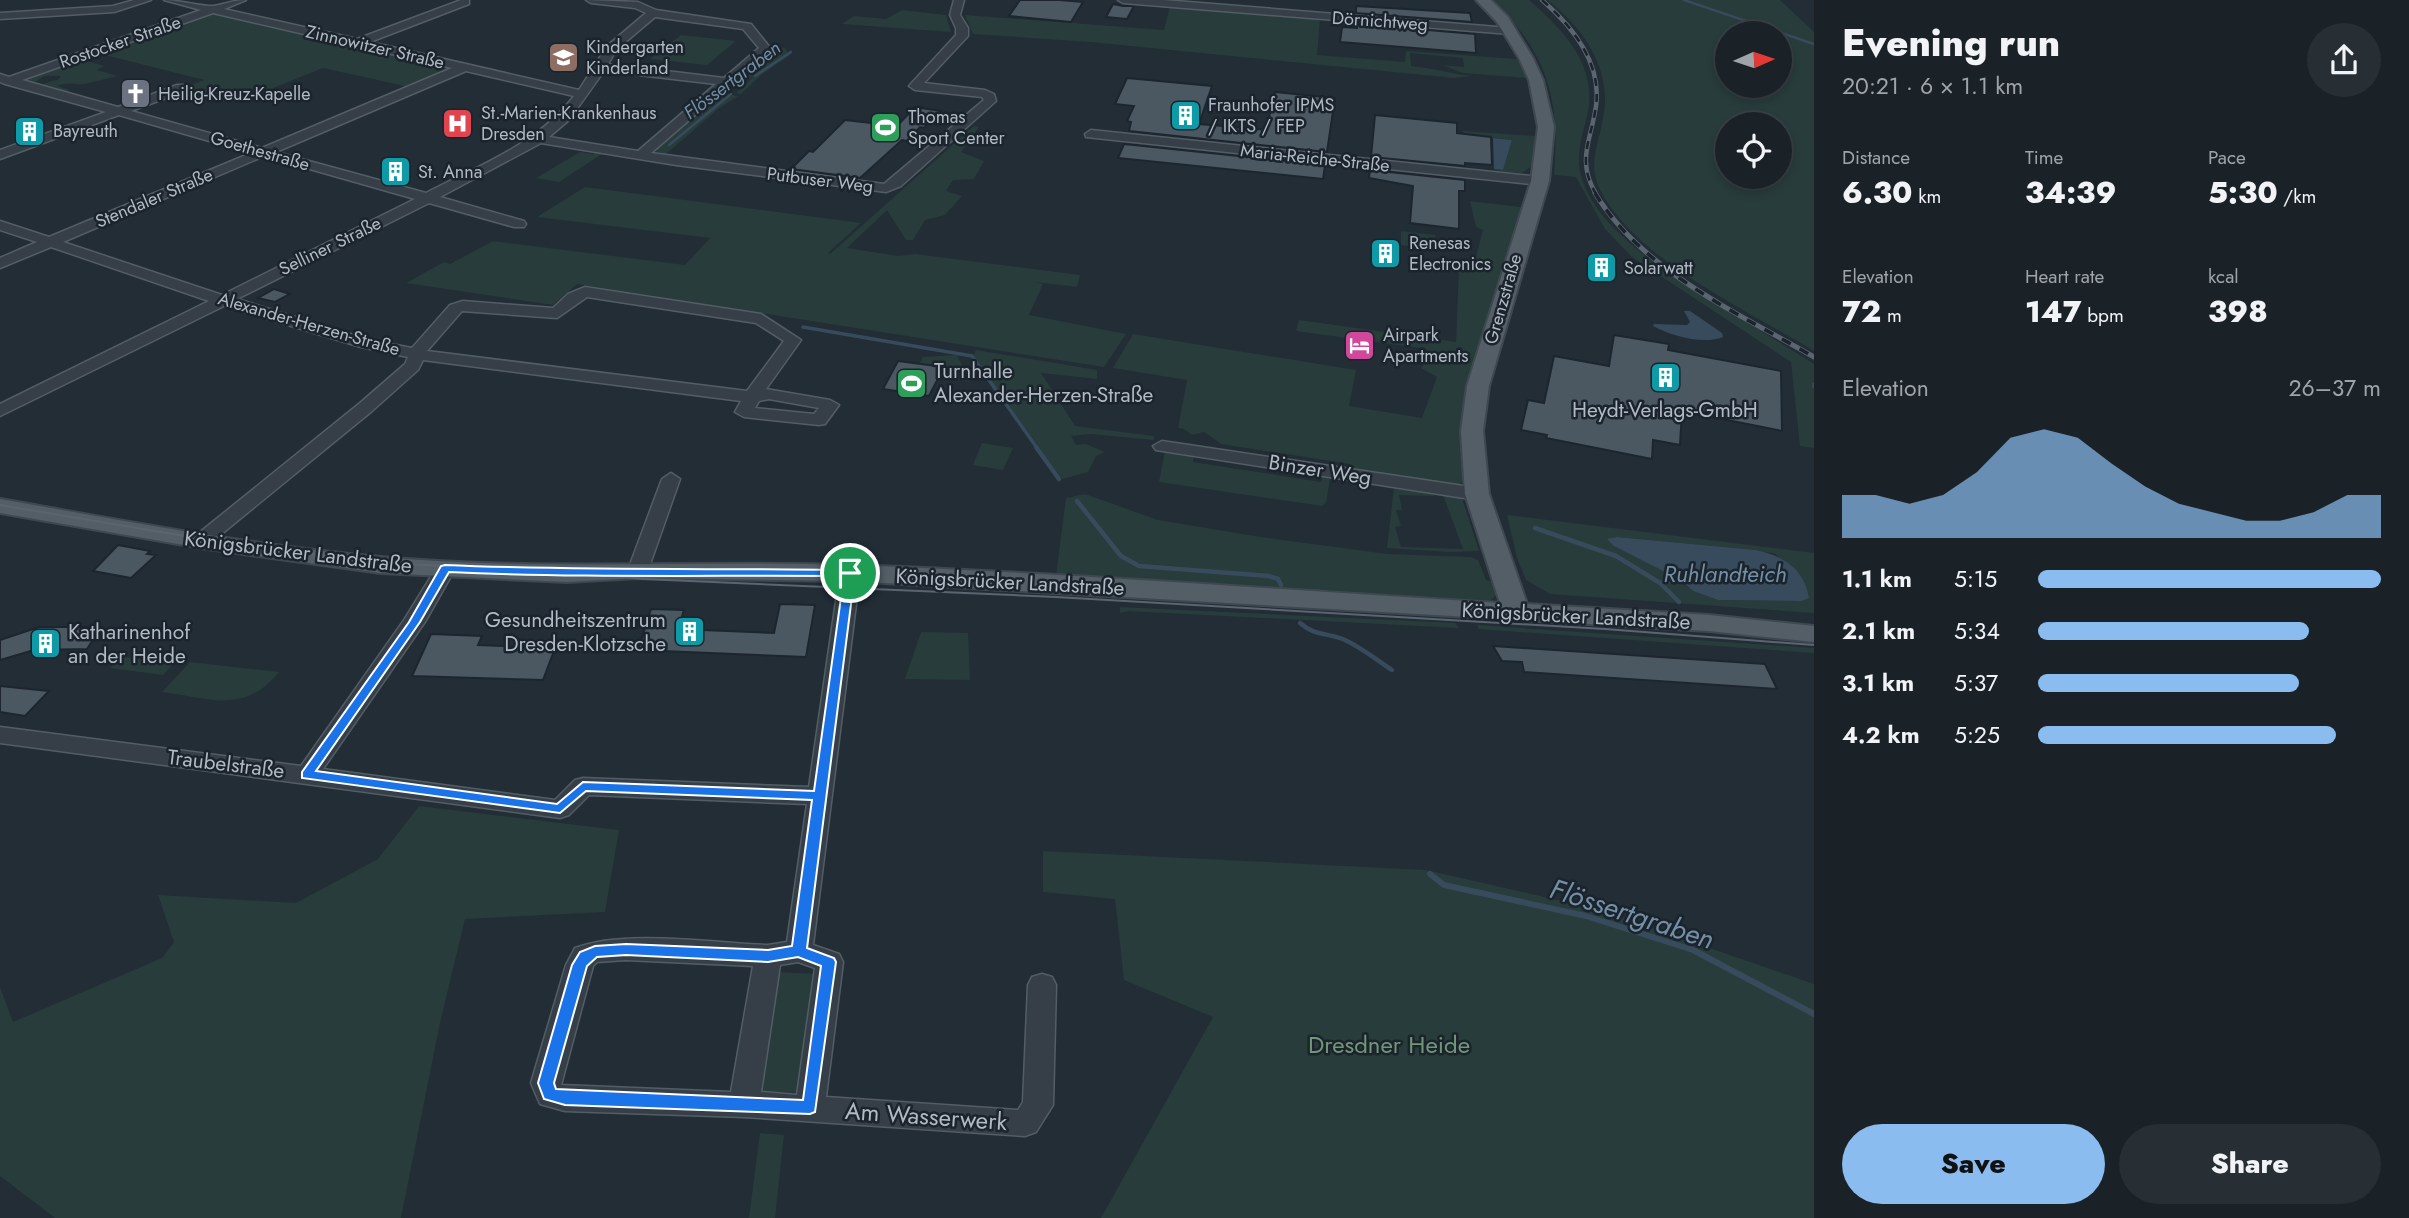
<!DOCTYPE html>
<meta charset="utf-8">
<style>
:root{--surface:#1a2228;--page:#272f34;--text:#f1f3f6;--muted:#9fa4a8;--line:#383f45;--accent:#8abcef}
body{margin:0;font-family:Jost,sans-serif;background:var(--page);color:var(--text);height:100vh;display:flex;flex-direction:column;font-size:26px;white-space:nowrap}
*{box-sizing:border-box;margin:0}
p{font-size:23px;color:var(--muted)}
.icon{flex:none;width:38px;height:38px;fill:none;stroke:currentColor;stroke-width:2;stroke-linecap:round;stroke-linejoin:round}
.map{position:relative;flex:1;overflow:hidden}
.sheet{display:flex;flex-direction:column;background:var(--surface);width:595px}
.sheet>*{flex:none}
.needle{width:46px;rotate:87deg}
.fabs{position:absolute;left:1715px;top:21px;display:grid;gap:14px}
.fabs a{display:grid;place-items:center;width:77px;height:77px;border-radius:50%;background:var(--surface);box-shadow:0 4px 10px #0003,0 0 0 2px var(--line);font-size:35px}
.pin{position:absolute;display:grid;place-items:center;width:60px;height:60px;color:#fff;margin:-30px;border:4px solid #fff;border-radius:50%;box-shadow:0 2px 7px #0007}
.round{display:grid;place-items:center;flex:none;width:74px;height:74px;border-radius:37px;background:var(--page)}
.head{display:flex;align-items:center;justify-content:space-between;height:119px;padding:0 28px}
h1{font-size:38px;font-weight:800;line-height:52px}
.metrics{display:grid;grid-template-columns:repeat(3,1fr);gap:10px;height:119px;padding:7px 28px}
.metrics div{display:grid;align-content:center}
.metrics b{font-size:30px;font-weight:800}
.metrics small{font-size:19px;font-weight:400}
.metrics p{font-size:19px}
.chart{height:196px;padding:14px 28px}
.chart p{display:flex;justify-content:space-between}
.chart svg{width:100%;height:126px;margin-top:7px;fill:var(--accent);opacity:.7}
.action{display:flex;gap:14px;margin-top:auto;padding:14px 28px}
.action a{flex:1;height:80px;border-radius:42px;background:var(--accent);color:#111;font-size:28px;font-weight:800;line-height:80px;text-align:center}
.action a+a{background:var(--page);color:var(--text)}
ul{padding:0 28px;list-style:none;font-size:23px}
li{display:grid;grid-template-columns:112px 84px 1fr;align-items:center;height:52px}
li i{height:18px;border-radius:9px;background:var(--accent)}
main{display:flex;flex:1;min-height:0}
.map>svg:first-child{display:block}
.green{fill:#283c3b;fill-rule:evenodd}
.water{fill:#374b5c}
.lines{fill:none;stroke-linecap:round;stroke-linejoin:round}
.stream-far3{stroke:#374b5c;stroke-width:2.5}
.stream-far2{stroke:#374b5c;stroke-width:3.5}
.stream-far1{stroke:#374b5c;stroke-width:4.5}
.stream{stroke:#374b5c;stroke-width:6}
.building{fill:#4b5862;stroke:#1d262e;stroke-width:2}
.minor-casing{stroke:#535d65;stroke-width:3}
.major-casing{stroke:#3f4851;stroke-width:4}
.minor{fill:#363f47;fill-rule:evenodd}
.major{fill:#545e67;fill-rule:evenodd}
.tram{stroke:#5a6570;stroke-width:2}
.rail-far1-casing{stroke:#5a6570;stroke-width:4.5}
.rail-casing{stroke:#5a6570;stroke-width:5}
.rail-far1{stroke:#1b242c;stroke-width:2.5;stroke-dasharray:8;stroke-linecap:butt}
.rail{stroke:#1b242c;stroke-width:3.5;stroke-dasharray:10;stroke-linecap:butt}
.route{fill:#1a73e8;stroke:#fff;stroke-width:2;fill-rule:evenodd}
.labels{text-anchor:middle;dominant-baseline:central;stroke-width:5;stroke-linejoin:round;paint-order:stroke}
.far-street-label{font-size:18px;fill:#b0bac4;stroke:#1b242c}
.far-poi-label{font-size:18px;fill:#b0bac4;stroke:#1b242c;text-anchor:start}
.far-water-label{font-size:19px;font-style:italic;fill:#738ea5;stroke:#1b242c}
.poi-label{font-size:21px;fill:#b0bac4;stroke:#1b242c;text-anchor:start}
.street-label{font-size:21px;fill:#b0bac4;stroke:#1b242c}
.water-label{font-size:23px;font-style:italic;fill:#738ea5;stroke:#1b242c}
.near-park-label{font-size:24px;fill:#719776;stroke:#1b242c}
.near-street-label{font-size:24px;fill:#b0bac4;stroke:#1b242c}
.near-water-label{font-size:28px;font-style:italic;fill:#738ea5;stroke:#1b242c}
</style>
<main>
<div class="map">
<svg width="1814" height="1218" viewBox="0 0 1814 1218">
<rect width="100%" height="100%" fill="#222d36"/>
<g class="green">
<path d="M1492,0H1529C1564,30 1599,67 1587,116C1582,137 1575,157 1582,179C1594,216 1629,243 1658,266L1814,364V448L1800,446L1791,362L1632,257L1605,229L1576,177L1554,175C1560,100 1549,54 1492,0Z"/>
<path d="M1547,0H1780L1814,32V351C1749,311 1636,260 1600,190C1587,163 1599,144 1603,118C1613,70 1583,27 1547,0ZM1727,33H1780V86H1727ZM1727,124H1780V177H1727Z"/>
<path d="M1170,7L1320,18L1317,55L1405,62L1406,51L1517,59L1527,78L1463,73L1442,65L1464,67L1463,58L1410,53L1411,66C1433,68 1451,74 1473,76L1454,78L1090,42L973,34L965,15L1164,30Z"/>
<path d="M902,10L946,15L951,32L842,24L854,16L886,19Z"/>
<path d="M210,12L454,69L409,87L323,68L241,101L217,102L176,91L204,80L97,53Z"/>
<path d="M681,35L736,41L707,65L650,59Z"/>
<path d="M784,47L790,55L761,75L741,94L736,93L755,75L730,92H724L757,65Z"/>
<path d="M80,59L104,66L97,70L118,76C115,77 88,83 85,84C73,85 71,81 57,86L70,90L65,92L39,85L59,79L61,76H44L34,83L23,80Z"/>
<path d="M723,93L738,96L718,109L666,154L654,151Z"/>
<path d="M974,126L979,127L961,152L984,161L974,179L953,180L946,191L962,196L945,215L925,220L913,240H906L887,210L847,248L898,256L915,254L1080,275L1077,287L1034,282L1043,284L1029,315L1126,334L1104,367L577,284L553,305L406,283L444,262L450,264L493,241L685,265L710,238L537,217L585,187L861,223L828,253L830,254Z"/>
<path d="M1463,131L1535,136L1532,166L1522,173L1491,171L1503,170L1512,140L1464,134Z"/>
<path d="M597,151L605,152L559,182L536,178L580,152L593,154Z"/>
<path d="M1470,201L1529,208L1503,297L1473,467L1457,488L1349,471L1350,464L1221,444L1204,432L1192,435L1184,429L1178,428L1187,380L1113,368L1133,334L1356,370L1349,406L1422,418L1437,377L1421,368L1427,360V349L1296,331L1299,320L1456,342L1459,267L1473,269L1483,230L1476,227Z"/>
<path d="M1401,231L1435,235V249L1401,245Z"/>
<path d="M976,350L1097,370V379L1041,373L1075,426L1154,436V440L1091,434L1071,436L1076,445L1086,444L1105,452L1096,456L1088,472L1062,479L973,356Z"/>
<path d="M957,355L970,382L939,376L919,364L923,357Z"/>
<path d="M982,443L1013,448L1003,470L973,465Z"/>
<path d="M1165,450L1194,454L1193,462L1321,482L1323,474L1327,475L1330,479L1326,503L1322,506L1159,482Z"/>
<path d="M1394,488L1433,494V496L1399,495L1402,510H1396L1401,526L1395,527L1401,547L1463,549L1442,492L1461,495L1479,551L1449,552L1387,548Z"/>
<path d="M1085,494L1158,520L1254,536L1387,554L1471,557L1478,560L1486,580L1493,582L1497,592L1493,599L1483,603L1056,576L1066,498Z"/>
<path d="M1507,515L1814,553V613L1550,594L1526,580L1517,558ZM1617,537L1756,550L1776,554L1809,598L1802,601L1718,600L1693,591Z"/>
<path d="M1120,607L1455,623L1459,628L1128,611L1120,613Z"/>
<path d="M1478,625L1814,648V653L1478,629Z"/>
<path d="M921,632L968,633L970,680L905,679Z"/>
<path d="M122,657L175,662L163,675L110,668Z"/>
<path d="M190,662L279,672C244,715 210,698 162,692Z"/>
<path d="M419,806L619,830L605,912L465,919L440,1023L401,1218H55L0,1176V987L13,1022L162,958L174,942L158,895L296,903L378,859Z"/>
<path d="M1043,851L1426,870L1593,908L1814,984V1218H1101L1213,1017L1124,980L1115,899L1043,892Z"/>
<path d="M777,972L817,974L800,1093L758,1091Z"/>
<path d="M760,1133L784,1135L775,1218H749Z"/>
</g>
<g class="water">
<path d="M1493,138L1512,140L1503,170L1494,169Z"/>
<path d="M1684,311H1690L1722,333L1723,337C1703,345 1672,336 1653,326L1654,324L1687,325L1690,322Z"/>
<path d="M1617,537L1756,550C1783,556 1804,568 1809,598L1802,601L1718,600L1693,591L1679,579L1614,546L1607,539Z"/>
</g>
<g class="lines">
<g class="stream-far3">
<path d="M1684,0L1814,44"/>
<path d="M755,76L791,52"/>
<path d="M669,145L731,94"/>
</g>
<g class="stream-far2">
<path d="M803,327L972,356L1037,448"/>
<path d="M1814,384V387"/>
</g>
<g class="stream-far1">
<path d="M1036,447L1059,479"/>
<path d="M1077,501L1121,556L1139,566L1269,576L1278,579L1281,585"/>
<path d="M1535,528L1616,556L1660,583"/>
<path d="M1679,602L1660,583L1682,579"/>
<path d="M1300,623C1316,637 1327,632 1345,640C1362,648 1377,660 1392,670"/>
</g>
<path class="stream" d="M1430,874L1444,885L1586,916L1693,950L1814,1014"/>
</g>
<g class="building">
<path d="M1020,0H1060L1083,2L1071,22L1009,16Z"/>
<path d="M1113,4L1123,6H1134L1127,19L1106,17Z"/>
<path d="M1356,6L1470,13L1472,22L1356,13Z"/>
<path d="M1357,24L1475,34L1476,53L1340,42L1342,27L1357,28Z"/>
<path d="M1127,78L1212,86L1199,124L1224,126L1266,130L1275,92L1335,98L1327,152L1129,131L1131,122L1127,121L1134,106L1115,104Z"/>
<path d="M915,107L941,111L924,128L920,127L907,141L902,140L860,178L791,169L809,151L813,152L845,120L897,126Z"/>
<path d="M1375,115L1457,123V133L1491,137L1492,165L1465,163V166L1371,157Z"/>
<path d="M1124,144L1325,165V166L1323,179L1118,158Z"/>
<path d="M1370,170L1465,180V191H1459V229L1410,223L1413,186L1369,178Z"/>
<path d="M274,289L290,294L275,302L258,298Z"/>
<path d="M1614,335L1669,344L1668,350L1781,371L1782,431L1682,411L1680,445L1653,440L1652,459L1546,438L1547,435L1521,430L1528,400L1544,403L1554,356L1609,366Z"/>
<path d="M898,361L944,367L929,396L883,389Z"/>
<path d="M118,545L150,551L147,554L156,555L131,578L93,571Z"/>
<path d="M780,604L815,605L806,657L638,650L651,609L684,610L678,629L774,633Z"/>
<path d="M39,627H101L87,649L34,650L0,660V640Z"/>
<path d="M431,634L482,636L478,645L555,648L543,680L412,676Z"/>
<path d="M1493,646L1765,664L1777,689L1524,672L1522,662L1502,661Z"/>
<path d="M0,686L49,691L25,716L0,712Z"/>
</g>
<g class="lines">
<defs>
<g id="minor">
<path d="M134,0H151L114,12L0,19V13L113,6Z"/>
<path d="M164,0C178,0 204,7 214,6C225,4 234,0 246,0L224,9L357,39L461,0H469V4L370,42L579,90L607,46L646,13L635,8L591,3L586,0L638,2L656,10L751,24L771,49L769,51L651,153L884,184L984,100L982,97L915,90L909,86L956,35V28L950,15L954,0H964L960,15L968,28V36L924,83L985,90L994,94L996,101L901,186L886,192L676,165L541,143L440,197L524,221L526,224L524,227H514L429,203L237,299L370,340L412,348L450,305L463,301L553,308L568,294L585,287L761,314L801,340L766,389L830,400L839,405L825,424L819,425L744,417L735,412L741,401L423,360L418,370L372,411L208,545H194L191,541L194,537L360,403L405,364L408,357L361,347L224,306L0,416V404L209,301L51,247L0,268V258L37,242L0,230V221L49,237L251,153L119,115L0,159V150L106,112L5,84L0,82V74L9,77L201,10ZM213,13L452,68L262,148L131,111L185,91V85H177L118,107L22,80ZM655,17L743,29L759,48L724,78L608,64L616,50ZM466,71L574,96C538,144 478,166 426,193L276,152ZM604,71L716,84L638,151L549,137L569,120ZM264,156L415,199L222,295L63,242ZM587,297L756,323L784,341L747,391L427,351L462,311L557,318ZM769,399L819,408L814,414L755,408L759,401Z"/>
<path d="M1118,0H1163L1510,28L1516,31L1510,34L1123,3Z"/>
<path d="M1091,130L1540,177L1547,181L1540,185L1086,137L1085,134Z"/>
<path d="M1162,441L1477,488L1487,494L1477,500L1156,450L1153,446Z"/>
<path d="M671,473L680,479L648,570L645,574H631L628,570L662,479Z"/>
<path d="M445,563L452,565L455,569L425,622L323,769L555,800L575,780L583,778L809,787L840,573L843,569H857L860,573L813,945L839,954L843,962L826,1097L1018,1110L1023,1102L1028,985L1032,977L1042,974L1052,977L1056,985L1053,1105L1036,1132L1025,1136L744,1117L565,1111L540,1104L531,1083L566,965L575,948C624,929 714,943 768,945L787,942L807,804L589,795L569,815L560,818L0,743V727L301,766L404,620L438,565ZM626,960L753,966L731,1092L561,1085L593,966L597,962ZM798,962L815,968L797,1095L761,1092L780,965Z"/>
</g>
<path id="major" d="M1476,0H1491L1508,17L1533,58L1543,80L1554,127L1549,181L1489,386L1483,431L1489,494L1527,604L1709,615L1814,626V642L1709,631L850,581L638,578L567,582L381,573L201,548L0,513V499C126,521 253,546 381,557C537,571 694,560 850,565C1067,573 1283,590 1500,603L1465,494L1461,431L1467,386L1531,181L1538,127L1529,80L1519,58L1497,22Z"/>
</defs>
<use href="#minor" class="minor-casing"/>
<use href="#major" class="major-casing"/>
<use href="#minor" class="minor"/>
<use href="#major" class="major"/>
<path class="tram" d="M0,505L202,539L377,563L564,571L644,579L1056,597L1605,629L1814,645"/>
<defs>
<path id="rail-far1" d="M1542,0C1572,26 1602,63 1596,106C1591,141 1576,160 1596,194"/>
<path id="rail" d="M1595,193C1642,271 1738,313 1814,357"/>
</defs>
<use href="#rail-far1" class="rail-far1-casing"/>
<use href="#rail" class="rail-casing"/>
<use href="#rail-far1" class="rail-far1"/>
<use href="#rail" class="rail"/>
</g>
<path class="route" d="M445,565C580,571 715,568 850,570L855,573L807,948L834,958L836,962L815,1112L810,1114L565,1105L544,1099L538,1083L572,965L580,952L595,946L626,944L768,950L792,946L812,800L586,791L560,813L302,778V772L409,622L441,566ZM449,572C580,578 712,575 844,576L814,791L583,782L557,804L316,771L420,622ZM626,955L768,962L798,957L821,966L803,1100L556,1089L554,1083L587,966L597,957Z"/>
<defs>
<symbol id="school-square" viewBox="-11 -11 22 22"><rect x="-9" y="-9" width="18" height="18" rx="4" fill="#8d6e63" stroke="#1b242c"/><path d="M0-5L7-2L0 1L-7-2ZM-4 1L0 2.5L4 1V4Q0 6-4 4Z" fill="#fff"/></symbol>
<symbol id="church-square" viewBox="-11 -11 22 22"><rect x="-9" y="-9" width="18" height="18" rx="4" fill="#6b7280" stroke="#1b242c"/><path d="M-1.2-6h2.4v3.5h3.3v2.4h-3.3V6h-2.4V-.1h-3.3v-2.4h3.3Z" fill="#fff"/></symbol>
<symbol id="building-square" viewBox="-11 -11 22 22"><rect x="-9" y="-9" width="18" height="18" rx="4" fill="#0f9aa8" stroke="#1b242c"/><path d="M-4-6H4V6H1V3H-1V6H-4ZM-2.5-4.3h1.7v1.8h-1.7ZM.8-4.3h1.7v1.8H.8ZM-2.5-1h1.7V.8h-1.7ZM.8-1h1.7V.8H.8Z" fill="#fff"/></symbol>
<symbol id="hospital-square" viewBox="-11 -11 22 22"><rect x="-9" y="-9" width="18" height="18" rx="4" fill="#e0444e" stroke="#1b242c"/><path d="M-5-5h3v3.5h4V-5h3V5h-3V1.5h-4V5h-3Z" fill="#fff"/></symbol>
<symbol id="stadium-square" viewBox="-11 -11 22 22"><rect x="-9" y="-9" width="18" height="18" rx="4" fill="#2e9e5b" stroke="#1b242c"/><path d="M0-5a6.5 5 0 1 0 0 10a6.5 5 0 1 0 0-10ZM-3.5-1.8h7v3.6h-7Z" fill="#fff"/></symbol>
<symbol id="hotel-square" viewBox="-11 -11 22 22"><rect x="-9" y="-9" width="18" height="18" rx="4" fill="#d1479c" stroke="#1b242c"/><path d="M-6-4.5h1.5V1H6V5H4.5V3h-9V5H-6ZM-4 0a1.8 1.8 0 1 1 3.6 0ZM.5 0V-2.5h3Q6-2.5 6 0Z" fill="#fff"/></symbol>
</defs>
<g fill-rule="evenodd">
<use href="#school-square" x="546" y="40" width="35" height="35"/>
<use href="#church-square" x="118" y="76" width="35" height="35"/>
<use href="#building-square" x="1168" y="98" width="35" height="35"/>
<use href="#hospital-square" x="440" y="106" width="35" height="35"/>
<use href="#stadium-square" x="868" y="110" width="35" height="35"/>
<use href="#building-square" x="12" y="114" width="35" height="35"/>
<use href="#building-square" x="378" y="154" width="35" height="35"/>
<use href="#building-square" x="1368" y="236" width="35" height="35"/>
<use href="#building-square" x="1584" y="250" width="35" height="35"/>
<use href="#hotel-square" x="1342" y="328" width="35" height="35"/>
<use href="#building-square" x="1648" y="360" width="35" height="35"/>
<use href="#stadium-square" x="894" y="366" width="35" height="35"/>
<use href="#building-square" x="672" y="614" width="35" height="35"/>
<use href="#building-square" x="28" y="626" width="35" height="35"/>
</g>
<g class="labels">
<g class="far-street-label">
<text transform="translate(1380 21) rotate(4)">Dörnichtweg</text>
<text transform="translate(120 42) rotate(-19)">Rostocker Straße</text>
<text transform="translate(375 47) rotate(13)">Zinnowitzer Straße</text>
<text transform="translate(260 151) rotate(16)">Goethestraße</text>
<text transform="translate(1315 158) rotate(6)">Maria-Reiche-Straße</text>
<text transform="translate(820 180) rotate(7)">Putbuser Weg</text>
<text transform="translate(154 198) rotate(-23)">Stendaler Straße</text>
<text transform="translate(330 246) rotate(-26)">Selliner Straße</text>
<text transform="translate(1503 299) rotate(-74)">Grenzstraße</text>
<text transform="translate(309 324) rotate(16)">Alexander-Herzen-Straße</text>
</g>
<g class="far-poi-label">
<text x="586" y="47">Kindergarten<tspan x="586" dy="21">Kinderland</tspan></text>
<text x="158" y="94">Heilig-Kreuz-Kapelle</text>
<text x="1208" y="105">Fraunhofer IPMS<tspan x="1208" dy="21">/ IKTS / FEP</tspan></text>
<text x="481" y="113">St.-Marien-Krankenhaus<tspan x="481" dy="21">Dresden</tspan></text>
<text x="908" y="117">Thomas<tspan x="908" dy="21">Sport Center</tspan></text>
<text x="53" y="131">Bayreuth</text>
<text x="418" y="172">St. Anna</text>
<text x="1409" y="243">Renesas<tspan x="1409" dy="21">Electronics</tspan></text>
<text x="1624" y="268">Solarwatt</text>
<text x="1383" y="335">Airpark<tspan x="1383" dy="21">Apartments</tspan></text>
</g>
<g class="far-water-label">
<text transform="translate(732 80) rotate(-37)">Flössertgraben</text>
</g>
<g class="poi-label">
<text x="934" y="371">Turnhalle<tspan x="934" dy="24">Alexander-Herzen-Straße</tspan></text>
<text x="1665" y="410" text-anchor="middle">Heydt-Verlags-GmbH</text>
<text x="666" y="620" text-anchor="end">Gesundheitszentrum<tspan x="666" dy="24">Dresden-Klotzsche</tspan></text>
<text x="68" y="632">Katharinenhof<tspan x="68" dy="24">an der Heide</tspan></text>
</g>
<g class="street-label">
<text transform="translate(1320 470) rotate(9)">Binzer Weg</text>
<text transform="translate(298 552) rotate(7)">Königsbrücker Landstraße</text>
<text transform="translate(1010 582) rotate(3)">Königsbrücker Landstraße</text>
<text transform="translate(1576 616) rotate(3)">Königsbrücker Landstraße</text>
<text transform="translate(226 764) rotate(7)">Traubelstraße</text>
</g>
<g class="water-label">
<text x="1725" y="574">Ruhlandteich</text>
</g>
<g class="near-park-label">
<text x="1389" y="1044">Dresdner Heide</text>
</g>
<g class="near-street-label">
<text transform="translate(926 1116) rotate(4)">Am Wasserwerk</text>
</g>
<g class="near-water-label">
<text transform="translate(1632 914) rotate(18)">Flössertgraben</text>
</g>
</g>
</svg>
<div class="fabs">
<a><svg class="needle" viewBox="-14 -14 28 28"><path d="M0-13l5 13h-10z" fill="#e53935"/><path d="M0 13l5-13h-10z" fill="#9fa4a8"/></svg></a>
<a><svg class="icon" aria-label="locate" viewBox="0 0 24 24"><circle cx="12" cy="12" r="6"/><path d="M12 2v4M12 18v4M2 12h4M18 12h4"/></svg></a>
</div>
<div class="pin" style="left:850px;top:573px;background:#1e9e55"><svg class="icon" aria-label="arrive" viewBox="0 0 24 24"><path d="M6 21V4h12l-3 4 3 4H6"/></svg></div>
</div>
<section class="sheet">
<div class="head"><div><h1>Evening run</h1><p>20:21 · 6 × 1.1 km</p></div><a class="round"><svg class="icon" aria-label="share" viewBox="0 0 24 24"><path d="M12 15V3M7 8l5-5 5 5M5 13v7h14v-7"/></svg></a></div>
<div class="metrics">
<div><p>Distance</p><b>6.30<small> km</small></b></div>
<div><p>Time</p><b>34:39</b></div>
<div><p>Pace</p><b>5:30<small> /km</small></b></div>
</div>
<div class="metrics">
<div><p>Elevation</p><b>72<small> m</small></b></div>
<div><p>Heart rate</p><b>147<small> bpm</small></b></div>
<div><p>kcal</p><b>398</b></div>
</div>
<div class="chart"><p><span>Elevation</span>26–37 m</p>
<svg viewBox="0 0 160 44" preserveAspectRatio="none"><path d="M0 44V29L10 29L20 32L30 29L40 21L50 9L60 6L70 9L80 18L90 26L100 32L110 35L120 38L130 38L140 35L150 29L160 29V44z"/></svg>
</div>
<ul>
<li><b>1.1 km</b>5:15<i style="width:100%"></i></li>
<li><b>2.1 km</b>5:34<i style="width:79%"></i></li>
<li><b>3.1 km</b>5:37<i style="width:76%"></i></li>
<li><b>4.2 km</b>5:25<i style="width:87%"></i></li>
</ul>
<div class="action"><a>Save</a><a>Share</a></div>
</section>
</main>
